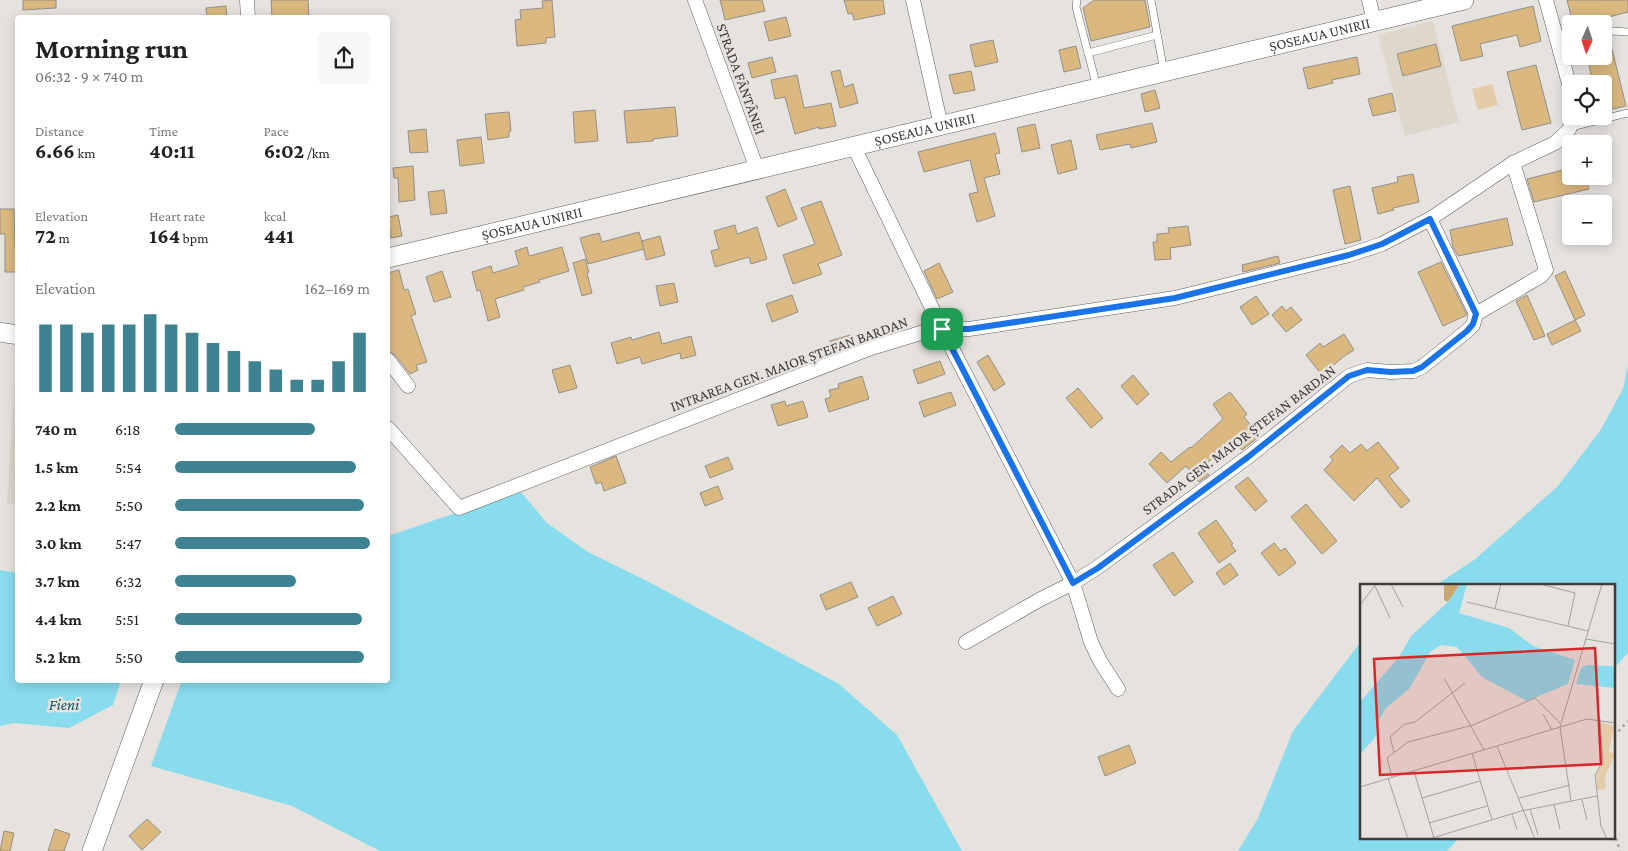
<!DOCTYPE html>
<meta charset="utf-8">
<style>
:root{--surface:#fff;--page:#f6f6f6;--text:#222;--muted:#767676;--accent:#3f8392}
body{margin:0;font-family:"Crimson Pro",serif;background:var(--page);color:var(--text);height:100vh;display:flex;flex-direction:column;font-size:19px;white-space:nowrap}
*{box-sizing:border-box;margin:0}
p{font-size:16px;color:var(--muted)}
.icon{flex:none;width:28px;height:28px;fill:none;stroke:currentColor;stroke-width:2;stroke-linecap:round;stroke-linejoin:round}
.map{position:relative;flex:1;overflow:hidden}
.panel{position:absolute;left:15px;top:15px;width:375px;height:668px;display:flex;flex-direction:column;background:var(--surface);border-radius:5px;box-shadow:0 2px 12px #0003}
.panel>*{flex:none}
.needle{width:32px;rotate:183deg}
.buttons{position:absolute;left:1562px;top:15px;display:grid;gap:10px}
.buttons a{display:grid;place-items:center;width:50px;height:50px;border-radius:5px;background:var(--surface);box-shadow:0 2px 12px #0003;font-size:25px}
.pin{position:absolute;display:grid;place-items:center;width:42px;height:42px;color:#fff;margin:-21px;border-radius:10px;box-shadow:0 2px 8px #0006}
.round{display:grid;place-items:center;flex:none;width:52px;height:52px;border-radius:5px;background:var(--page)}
.summary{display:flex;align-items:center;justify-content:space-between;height:85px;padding:0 20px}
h1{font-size:28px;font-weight:700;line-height:38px}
.stats{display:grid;grid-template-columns:repeat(3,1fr);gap:8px;height:85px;padding:5px 20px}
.stats div{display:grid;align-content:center}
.stats b{font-size:21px;font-weight:700}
.stats small{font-size:14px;font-weight:400}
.stats p{font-size:14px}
.chart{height:140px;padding:10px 20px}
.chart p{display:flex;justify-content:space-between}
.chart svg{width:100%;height:90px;margin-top:5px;stroke:var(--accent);stroke-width:6}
ul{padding:0 20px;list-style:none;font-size:16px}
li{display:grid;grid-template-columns:80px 60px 1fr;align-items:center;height:38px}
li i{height:12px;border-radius:6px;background:var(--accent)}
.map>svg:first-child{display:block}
.built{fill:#ded7cc}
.green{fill:#e3cca7}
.water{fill:#89dbee}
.building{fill:#dbb87f;stroke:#92908c}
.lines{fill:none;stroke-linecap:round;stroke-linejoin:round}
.lane-casing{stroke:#5f5d59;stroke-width:8}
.street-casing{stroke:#5f5d59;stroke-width:15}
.secondary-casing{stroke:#5f5d59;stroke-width:20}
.path{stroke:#a4a29f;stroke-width:2.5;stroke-dasharray:2.5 4;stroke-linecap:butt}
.lane{stroke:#fff;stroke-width:7}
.street{stroke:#fff;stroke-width:14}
.secondary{stroke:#fff;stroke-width:19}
.route-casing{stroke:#fff;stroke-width:10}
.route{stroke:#1a73e8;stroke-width:6}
.labels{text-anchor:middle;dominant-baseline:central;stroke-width:5;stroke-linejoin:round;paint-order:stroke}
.street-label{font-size:15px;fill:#3e3d3b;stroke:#e6e3df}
.water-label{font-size:16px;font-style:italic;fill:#0f5664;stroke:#e6e3df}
.inset-road{fill:none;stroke:#a3a19d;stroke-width:1}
.view{fill:#d62828;fill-opacity:0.15;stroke:#d62828;stroke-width:2.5}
.inset-edge{fill:none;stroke:#3e3d3b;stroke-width:2.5}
</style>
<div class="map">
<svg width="1628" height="851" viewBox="0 0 1628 851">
<rect width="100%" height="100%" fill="#e6e3df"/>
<g class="built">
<path d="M1433,21L1459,122L1405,136L1378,35Z"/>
<path d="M17,351V504H7Z"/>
</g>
<path class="green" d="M1492,84L1498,105L1478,110L1472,89Z"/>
<g class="water">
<path d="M1628,365V653L1614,668V585H1436L1474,560L1557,487L1600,431L1623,389Z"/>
<path d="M520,491L547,523L588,552L649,582L839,684L897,735L962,851H380L292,806L151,766L182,680H388V536Z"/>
<path d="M0,570L17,573L18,680H121L113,705L69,728L14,723L0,726Z"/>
<path d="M1362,640V837H1460L1447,851H1238L1258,818L1293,731Z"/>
</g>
<g class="building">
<path d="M23,0H56V8L23,10Z"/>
<path d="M271,0H308L309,18H272Z"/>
<path d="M552,0L555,37L546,38V43L517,46L515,20L521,19L520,10L543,8L542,1Z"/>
<path d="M720,0H762L765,11L725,20Z"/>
<path d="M844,0H883L885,14L854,20L852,13L848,14Z"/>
<path d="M1094,0H1145L1150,27L1091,41L1083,8Z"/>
<path d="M1567,0H1628V12L1582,24H1573Z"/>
<path d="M226,6L227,18H207L206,8Z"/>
<path d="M1533,6L1541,41L1520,47L1517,35L1480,44L1483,56L1461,61L1452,26Z"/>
<path d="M786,17L791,36L769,41L764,22Z"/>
<path d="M993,40L998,62L975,67L970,45Z"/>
<path d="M1436,44L1441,66L1403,76L1397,54Z"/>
<path d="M1076,46L1081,68L1064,72L1059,50Z"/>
<path d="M1612,49L1626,106L1604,111V84H1593L1587,56H1604V50Z"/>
<path d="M772,57L776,72L752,78L748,63Z"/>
<path d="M1357,57L1360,74L1332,80L1333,83L1308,89L1303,68Z"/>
<path d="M1536,65L1551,123L1522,130L1507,72Z"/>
<path d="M840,70L844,87L853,84L858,103L840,108L831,72Z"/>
<path d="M971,71L975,90L954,94L949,75Z"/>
<path d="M797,75L804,108L831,103L836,126L819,129V127L795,134L785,97L775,99L771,80Z"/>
<path d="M1155,90L1160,108L1145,112L1141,94Z"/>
<path d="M1392,93L1396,111L1373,116L1368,99Z"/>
<path d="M675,107L678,136L653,139V141L627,143L624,111Z"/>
<path d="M595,110L598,141L575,143L573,112Z"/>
<path d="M509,112L511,131H509V137L488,140L485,114Z"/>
<path d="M1152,123L1157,142L1131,148L1130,144L1100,150L1096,135Z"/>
<path d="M1035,124L1040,148L1022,152L1017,128Z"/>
<path d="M426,129L428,152L410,153L408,131Z"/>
<path d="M995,133L1000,153L995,154L1000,174L984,178L995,216L977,222L969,194L978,192L970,160L924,172L918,152Z"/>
<path d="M481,137L484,163L460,166L457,140Z"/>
<path d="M1071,140L1077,169L1058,174L1051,145Z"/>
<path d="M413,166L415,200L399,202L398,178H394L393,168Z"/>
<path d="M1571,168V176H1586L1589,189L1534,202L1527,179Z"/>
<path d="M1413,174L1419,202L1393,208L1394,210L1378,214L1372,188L1398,182L1397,177Z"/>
<path d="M1350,186L1361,240L1345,244L1333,190Z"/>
<path d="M785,189L797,219L778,227L766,197Z"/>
<path d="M444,190L447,213L431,215L428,192Z"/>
<path d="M821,201L842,255L818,264L822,274L793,284L783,255L815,244L801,208Z"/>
<path d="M0,209H14L15,247H18V272H5V234H0Z"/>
<path d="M398,215L402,236L391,238L388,217Z"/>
<path d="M1507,218L1513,245L1458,256L1453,247L1450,230Z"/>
<path d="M735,225L737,234L757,227L767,259L751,264L749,257L715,267L711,251L719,249L714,231Z"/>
<path d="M1188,226L1191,245L1170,248L1171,259L1155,260L1153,242H1157V234L1169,233L1168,228Z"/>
<path d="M639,232L644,249L588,264L580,238L599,233L602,242Z"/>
<path d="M660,236L665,255L646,260L642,241Z"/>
<path d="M527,247L529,256L562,247L569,271L539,280L540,282L523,287L524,290L495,299L500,317L488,321L480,290L477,291L472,272L491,266L493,273L519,265L515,251Z"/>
<path d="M1278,256L1280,263L1243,272L1242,265Z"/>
<path d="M585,259L589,272L587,273L592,293L582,296L573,263Z"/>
<path d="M1441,262L1467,315L1443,326L1418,272Z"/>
<path d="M939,263L953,292L937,299L924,271Z"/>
<path d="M399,270L404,290L408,289L416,314L411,316L427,362L416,365L418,370L410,374L395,355L388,351V273Z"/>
<path d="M442,271L451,297L434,302L426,277Z"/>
<path d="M1565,271L1585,315L1575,320L1555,276Z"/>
<path d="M674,283L678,302L660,306L656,286Z"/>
<path d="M792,295L798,312L772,322L766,304Z"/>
<path d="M1527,295L1545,336L1534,340L1516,301Z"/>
<path d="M1256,296L1269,314L1252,325L1240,307Z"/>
<path d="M1282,306L1286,311L1291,307L1302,320L1286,332L1272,315Z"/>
<path d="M1575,320L1581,331L1552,345L1547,334Z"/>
<path d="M659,332L662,344L691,336L696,355L681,359L680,353L642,364L640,357L617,364L611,343L631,337L632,340Z"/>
<path d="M1344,334L1354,350L1343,357L1322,375L1306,355L1320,343L1323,347Z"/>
<path d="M850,335L853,346L833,353L830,341Z"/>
<path d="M988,355L1005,384L994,391L977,362Z"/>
<path d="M940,361L945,374L918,384L913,370Z"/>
<path d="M570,365L577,388L559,393L552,370Z"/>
<path d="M1133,375L1149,394L1137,405L1121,386Z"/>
<path d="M862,376L869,399L829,412L825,399L831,397L829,390L839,388L838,384Z"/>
<path d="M1078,388L1103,418L1091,428L1066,398Z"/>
<path d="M951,392L956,405L924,417L919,402Z"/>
<path d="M1230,392L1247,414L1244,417L1260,436L1242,450L1233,439L1205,465L1207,467L1204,469L1209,475L1199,482L1186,466L1167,483L1149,464L1161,452L1171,462L1190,447L1191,448L1223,419L1213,404Z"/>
<path d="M785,401L786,406L803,401L808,417L778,426L771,405Z"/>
<path d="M1378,442L1399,468L1389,476L1410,501L1401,508L1377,478L1354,501L1324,470L1333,460L1330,457L1342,445L1350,453L1361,444L1367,451Z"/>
<path d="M616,456L626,483L604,491L601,482L596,484L590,467Z"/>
<path d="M728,457L733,469L710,478L705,466Z"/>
<path d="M1248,477L1267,501L1255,511L1235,487Z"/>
<path d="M718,486L723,499L705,506L700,493Z"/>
<path d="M1306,504L1337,541L1322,554L1291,517Z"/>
<path d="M1216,520L1233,544L1231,545L1236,551L1219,563L1198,533Z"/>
<path d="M1274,543L1281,551L1285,548L1296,563L1279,576L1261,553Z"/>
<path d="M1173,552L1193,582L1174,596L1153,565Z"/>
<path d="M1230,563L1238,575L1224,585L1216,573Z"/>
<path d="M851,582L858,597L826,610L820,595Z"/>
<path d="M893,596L902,614L877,626L868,608Z"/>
<path d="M1129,745L1136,763L1105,776L1098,757Z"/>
<path d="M147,819L161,832L142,850L129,836Z"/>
<path d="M55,829L70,834L64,851H48Z"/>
<path d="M4,831L14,833L10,851H0Z"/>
</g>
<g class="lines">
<defs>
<g id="lane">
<path d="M1077,0L1076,7L1097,87"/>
<path d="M1151,0L1164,72"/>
<path d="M1604,33L1613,31L1628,32"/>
<path d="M1558,42L1571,40"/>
<path d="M1088,53L1157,35"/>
<path d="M1571,127L1628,113"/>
</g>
<g id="street">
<path d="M247,0L248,18"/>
<path d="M695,0L757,169"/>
<path d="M913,0L941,126"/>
<path d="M1369,0L1374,21"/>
<path d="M1546,0L1571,91"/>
<path d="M854,147L942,329L1073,583L1091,642L1100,661L1118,689"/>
<path d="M1430,219L1476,314"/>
<path d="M1476,314L1541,276L1546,270L1513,163"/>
<path d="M388,360L408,386"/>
<path d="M388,428L459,508L871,348L924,332L942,329H969L1175,298L1349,255L1382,244L1430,219L1513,163L1555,143L1568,131L1572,124L1574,116"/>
<path d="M966,642L1039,600L1073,583L1098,567L1248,457L1349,376L1367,370L1391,372L1413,371L1422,367L1467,331L1473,325L1476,314"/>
</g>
<g id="secondary">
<path id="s1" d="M388,258L1464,0"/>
<path d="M0,332L18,335"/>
<path d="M92,851L154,680"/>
</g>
</defs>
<use href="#lane" class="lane-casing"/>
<use href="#street" class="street-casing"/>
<use href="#secondary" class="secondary-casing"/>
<g class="path">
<path d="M1614,736L1628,721"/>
<path d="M1614,832L1620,851"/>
</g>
<use href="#lane" class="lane"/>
<use href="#street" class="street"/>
<use href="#secondary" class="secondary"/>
</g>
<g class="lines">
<defs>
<path id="route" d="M1430,219L1476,314L1473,324L1467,331L1422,367L1413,371L1391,372L1367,370L1349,376L1248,457L1098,568L1073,583L942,329H969L1175,298L1349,255L1382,244Z"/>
</defs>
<use href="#route" class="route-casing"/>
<use href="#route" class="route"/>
</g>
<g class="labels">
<g class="street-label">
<text stroke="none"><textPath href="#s1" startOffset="958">ȘOSEAUA UNIRII</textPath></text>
<text transform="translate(741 79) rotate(70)">STRADA FÂNTÂNEI</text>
<text stroke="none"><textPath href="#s1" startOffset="552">ȘOSEAUA UNIRII</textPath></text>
<text stroke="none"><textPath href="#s1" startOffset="148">ȘOSEAUA UNIRII</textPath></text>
<text transform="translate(789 364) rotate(-20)">INTRAREA GEN. MAIOR ȘTEFAN BARDAN</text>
<text transform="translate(1239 440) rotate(-37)">STRADA GEN. MAIOR ȘTEFAN BARDAN</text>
</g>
<g class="water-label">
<text x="64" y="704">Fieni</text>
</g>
</g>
<g transform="translate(1360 584)">
<rect width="255" height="255" fill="#e6e3df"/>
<path d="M240,138L254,142L249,168L255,170L245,192L246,205L237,206L236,189L243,179Z" fill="#e3cca7"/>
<path d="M84,0H100L88,18L84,16Z" fill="#c8a66d"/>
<path d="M100,0H107L99,29L149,44L173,62L215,76L208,100L167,117L122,93L97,63L81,61L70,68L50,104L26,124L18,138L15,154L0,170V118L39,73L51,52L88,18ZM227,81L252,82L255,85V104L216,100L221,84Z" fill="#89dbee"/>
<path class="inset-road" d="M31,0L43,23M180,0L215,9L208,42M15,2L30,34M107,18L228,47M0,21L16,0M135,24L141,0M226,55L255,60M84,94L124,166M183,130L192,146M240,135L243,177L235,191L241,242L247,255M200,143L211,217M200,143L242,0M137,162L175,255M34,168L30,153L45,140L55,138L105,99M112,169L132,236M54,187L74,254M32,193L27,174L48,158L113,141L175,114L200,139M28,194L48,255M0,203L227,135L255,139M62,214L120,197M159,214L210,201M222,216L227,236M194,221L200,245M170,225L178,251M152,230L157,246M69,239L127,222M69,255L161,227L237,212"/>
<path class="view" d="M235,64L241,180L20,191L14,75Z"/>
<rect width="255" height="255" class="inset-edge"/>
</g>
</svg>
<div class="buttons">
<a><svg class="needle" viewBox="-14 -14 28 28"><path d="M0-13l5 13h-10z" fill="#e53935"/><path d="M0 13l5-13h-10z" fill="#767676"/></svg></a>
<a><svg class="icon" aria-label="locate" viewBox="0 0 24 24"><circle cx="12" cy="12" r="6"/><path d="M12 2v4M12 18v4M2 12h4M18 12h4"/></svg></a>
<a>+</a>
<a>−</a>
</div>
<div class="pin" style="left:942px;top:329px;background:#1e9e55"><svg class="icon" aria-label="arrive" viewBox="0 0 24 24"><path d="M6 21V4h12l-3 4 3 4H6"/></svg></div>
<section class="panel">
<div class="summary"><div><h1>Morning run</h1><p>06:32 · 9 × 740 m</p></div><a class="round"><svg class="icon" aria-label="share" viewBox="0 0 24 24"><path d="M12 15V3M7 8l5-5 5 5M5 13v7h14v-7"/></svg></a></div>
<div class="stats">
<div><p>Distance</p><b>6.66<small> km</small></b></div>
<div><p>Time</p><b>40:11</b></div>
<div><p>Pace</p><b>6:02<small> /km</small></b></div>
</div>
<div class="stats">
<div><p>Elevation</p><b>72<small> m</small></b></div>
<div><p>Heart rate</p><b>164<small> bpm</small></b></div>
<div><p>kcal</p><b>441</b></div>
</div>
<div class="chart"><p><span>Elevation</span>162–169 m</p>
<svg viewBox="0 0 160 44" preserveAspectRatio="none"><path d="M5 44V11M15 44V11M25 44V15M35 44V11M45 44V11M55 44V6M65 44V11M75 44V15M85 44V20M95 44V24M105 44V29M115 44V33M125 44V38M135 44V38M145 44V29M155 44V15"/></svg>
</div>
<ul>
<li><b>740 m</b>6:18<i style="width:72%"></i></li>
<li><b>1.5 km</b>5:54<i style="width:93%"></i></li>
<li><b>2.2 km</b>5:50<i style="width:97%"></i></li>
<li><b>3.0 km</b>5:47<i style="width:100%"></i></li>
<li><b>3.7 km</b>6:32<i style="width:62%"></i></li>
<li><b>4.4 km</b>5:51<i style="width:96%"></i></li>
<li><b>5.2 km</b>5:50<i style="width:97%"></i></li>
</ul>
</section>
</div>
